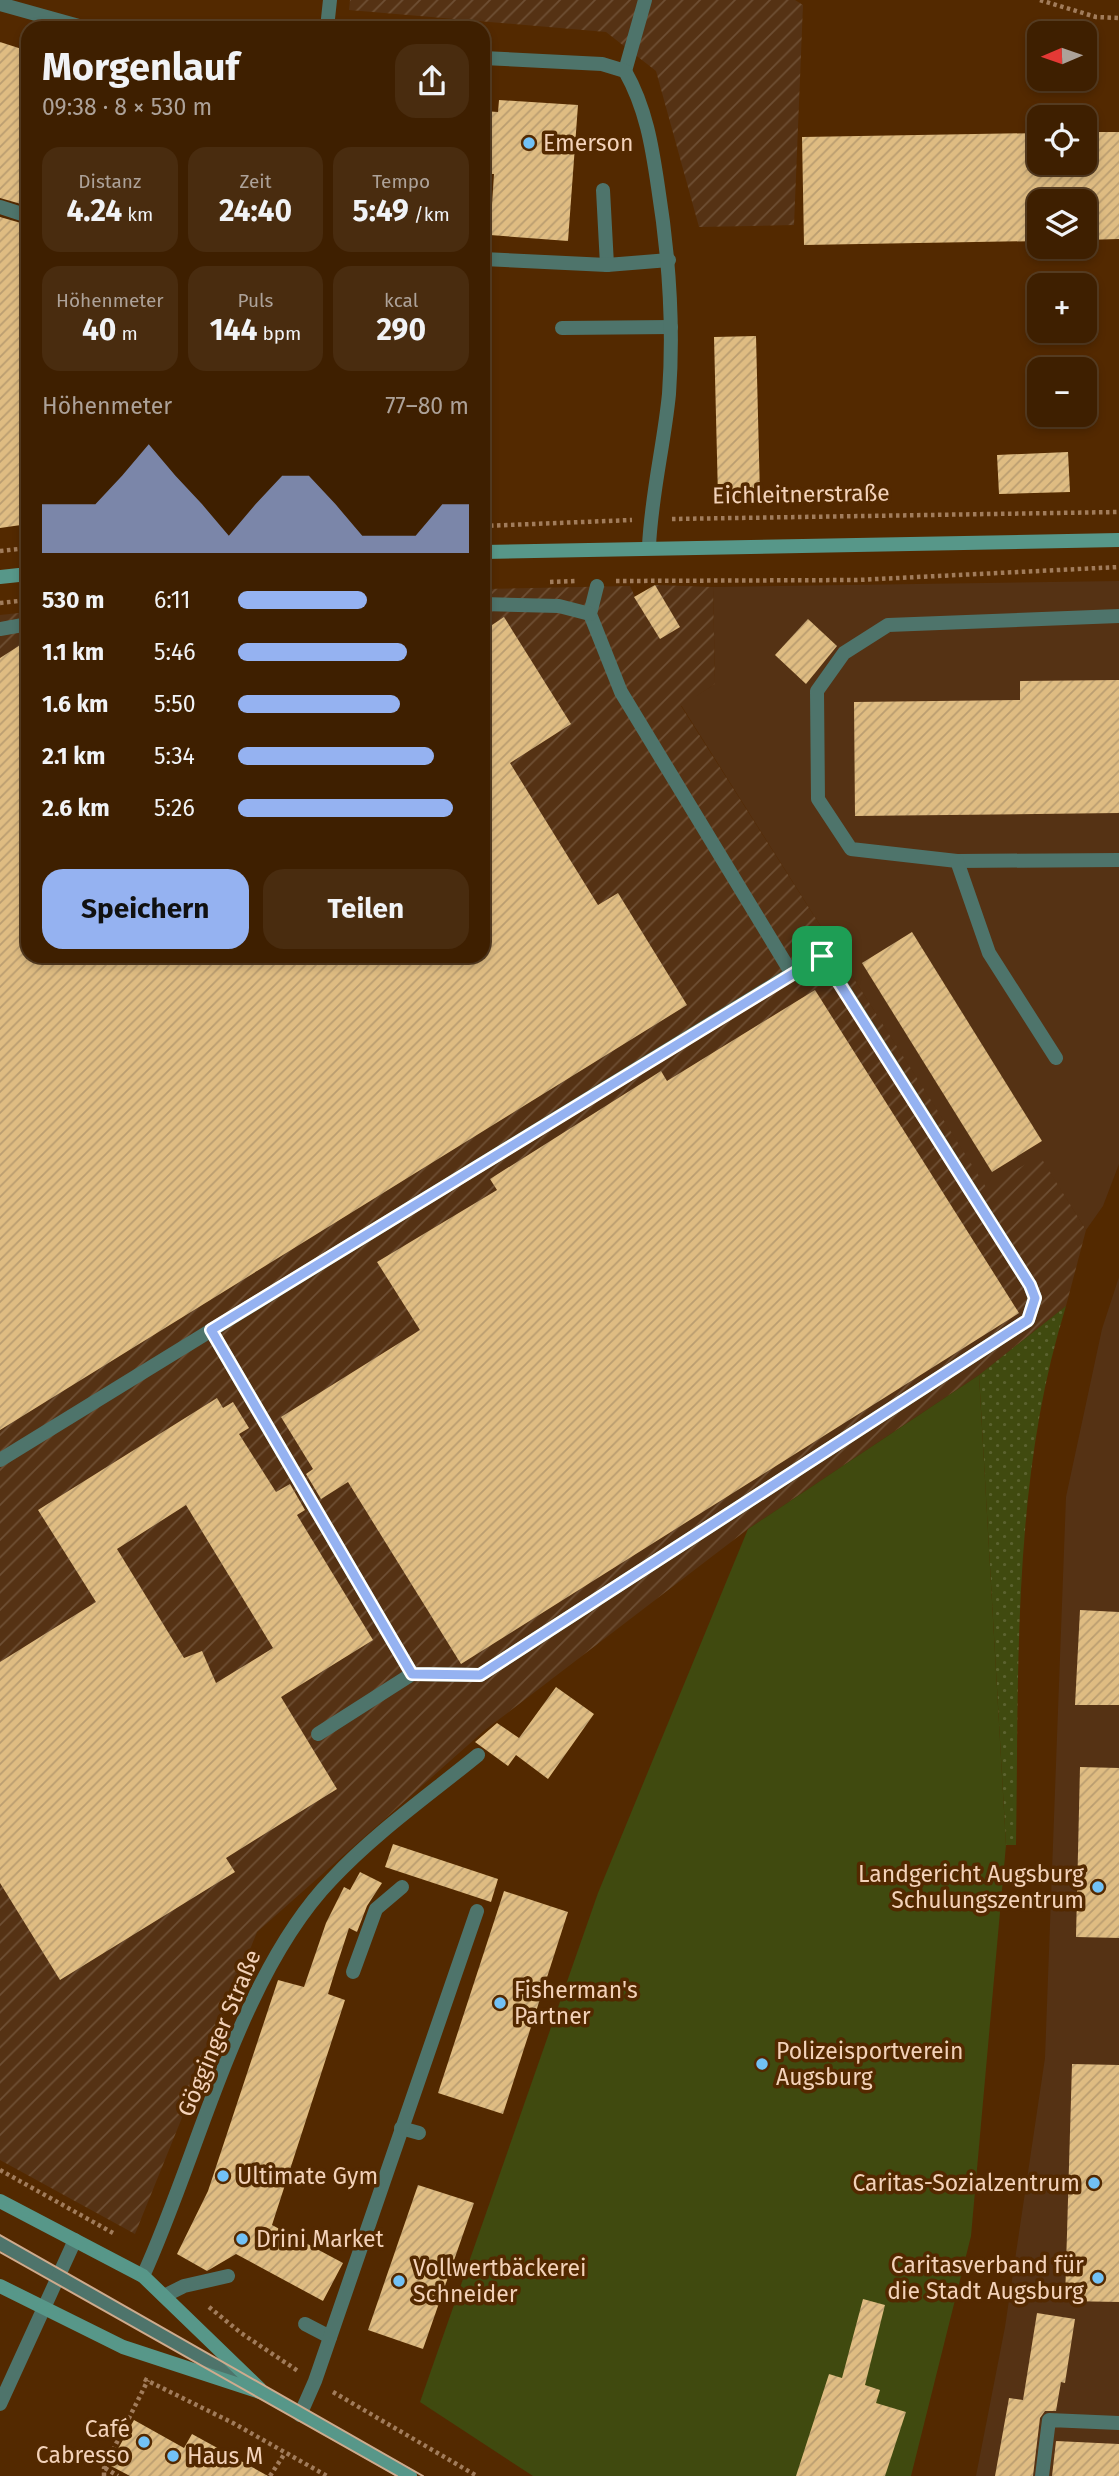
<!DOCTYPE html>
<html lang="de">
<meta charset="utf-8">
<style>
:root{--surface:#3e1f00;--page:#492c0f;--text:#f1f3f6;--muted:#ada299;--line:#573d22;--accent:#95b2f1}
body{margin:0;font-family:"Fira Sans",sans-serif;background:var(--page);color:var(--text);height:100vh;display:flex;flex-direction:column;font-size:26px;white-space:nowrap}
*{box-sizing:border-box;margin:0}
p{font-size:23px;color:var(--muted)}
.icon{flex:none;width:38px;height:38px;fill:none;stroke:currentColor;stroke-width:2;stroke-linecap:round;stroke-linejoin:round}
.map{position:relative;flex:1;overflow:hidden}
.side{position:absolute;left:21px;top:21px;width:469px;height:942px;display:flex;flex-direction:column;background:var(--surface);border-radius:21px;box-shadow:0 4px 10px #0003,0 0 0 2px var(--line)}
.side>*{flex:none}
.needle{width:46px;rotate:268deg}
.buttons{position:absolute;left:1027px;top:21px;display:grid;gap:14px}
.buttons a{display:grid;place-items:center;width:70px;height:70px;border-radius:14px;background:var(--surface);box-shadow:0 4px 10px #0003,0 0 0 2px var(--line);font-size:35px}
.pin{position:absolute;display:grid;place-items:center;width:60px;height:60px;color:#fff;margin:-30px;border-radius:14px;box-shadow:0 4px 10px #0006}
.round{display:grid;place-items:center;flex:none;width:74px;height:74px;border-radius:21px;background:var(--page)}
.head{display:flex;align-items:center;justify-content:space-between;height:119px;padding:0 21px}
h1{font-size:38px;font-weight:700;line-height:52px}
.stats{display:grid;grid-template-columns:repeat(3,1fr);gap:10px;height:119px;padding:7px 21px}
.stats div{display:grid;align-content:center;border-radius:18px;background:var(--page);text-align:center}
.stats b{font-size:30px;font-weight:700}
.stats small{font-size:19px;font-weight:400}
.stats p{font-size:19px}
.chart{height:196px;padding:14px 21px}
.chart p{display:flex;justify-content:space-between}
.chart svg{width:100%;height:126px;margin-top:7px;fill:var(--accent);opacity:.7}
.primary-button{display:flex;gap:14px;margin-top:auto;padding:14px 21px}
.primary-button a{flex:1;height:80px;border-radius:21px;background:var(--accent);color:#111;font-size:28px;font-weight:700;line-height:80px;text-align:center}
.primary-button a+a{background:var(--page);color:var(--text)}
ul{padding:0 21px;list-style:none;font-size:23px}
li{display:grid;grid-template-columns:112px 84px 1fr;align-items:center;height:52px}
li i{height:18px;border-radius:9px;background:var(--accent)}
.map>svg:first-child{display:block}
.built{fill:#553214}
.industrial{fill:url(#industrial-furrows)}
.green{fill:url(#green-dots)}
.pitch{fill:#404a0f}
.building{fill:url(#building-hatch);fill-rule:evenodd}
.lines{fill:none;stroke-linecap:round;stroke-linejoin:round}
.path{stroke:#a17c5b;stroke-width:4.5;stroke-dasharray:3.5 3.5;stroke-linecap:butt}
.service{stroke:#4e746b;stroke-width:14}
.minor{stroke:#4e746b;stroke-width:14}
.secondary{stroke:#579789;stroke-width:14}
.tram{stroke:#ceab8e;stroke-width:2}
.route-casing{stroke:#fff;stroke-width:14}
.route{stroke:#95b2f1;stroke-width:9}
.poi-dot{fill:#72c1f5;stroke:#532900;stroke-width:2.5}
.labels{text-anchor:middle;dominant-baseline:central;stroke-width:7;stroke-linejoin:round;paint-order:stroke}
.poi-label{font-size:23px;fill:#f3d2b9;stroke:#532900;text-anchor:start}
.street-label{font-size:23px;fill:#f3d2b9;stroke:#532900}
</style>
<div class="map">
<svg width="1119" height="2476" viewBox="0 0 1119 2476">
<defs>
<pattern id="industrial-furrows" width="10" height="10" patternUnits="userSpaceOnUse" patternTransform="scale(1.75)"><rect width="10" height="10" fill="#553214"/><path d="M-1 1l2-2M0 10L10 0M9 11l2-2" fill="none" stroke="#6e4f34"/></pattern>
<pattern id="green-dots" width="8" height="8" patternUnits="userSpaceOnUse" patternTransform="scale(1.75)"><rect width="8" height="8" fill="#404a0f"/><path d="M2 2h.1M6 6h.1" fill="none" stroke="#5c6330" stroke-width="1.8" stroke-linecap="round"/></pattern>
<pattern id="building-hatch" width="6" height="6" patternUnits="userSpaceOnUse" patternTransform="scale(1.75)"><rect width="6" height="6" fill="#dfbc82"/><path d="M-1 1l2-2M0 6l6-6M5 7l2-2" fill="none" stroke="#ba9d70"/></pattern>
</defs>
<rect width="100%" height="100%" fill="#532900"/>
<g class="built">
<path d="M1119,581V1164L1103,1206L1086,1230L1040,1157L986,1188L681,705L715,684L713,587Z"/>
<path d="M1119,1277V2476H976L1005,2327L1045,2058L1066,1497L1102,1329Z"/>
</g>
<g class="industrial">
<path d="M350,0H795L803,5L794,225L699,227L656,71L606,32L349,10Z"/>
<path d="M655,585L713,587L715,684L681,706L986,1187L1040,1156L1086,1230L1066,1306L979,1375L748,1529L485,1730L257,1932L135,2234L0,2160V615L28,612V956H483V589L630,586L635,597Z"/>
</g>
<path class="green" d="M1066,1306C1012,1479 1019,1666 1016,1845H1006L979,1375Z"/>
<path class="pitch" d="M979,1375L1006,1845L971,2236L911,2476H533L420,2402L598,1893L748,1529Z"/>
<g class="building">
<path d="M0,42L28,51V206L0,198Z"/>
<path d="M499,100L578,105L568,241L490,235L494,174H483V111L498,112Z"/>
<path d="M1085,132H1119V239L1085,240V201H1040V241L804,245L802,137L1040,133V163H1085Z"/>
<path d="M0,217L28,225L25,459H28V524L0,528Z"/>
<path d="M756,336L760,496L718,497L714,337Z"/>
<path d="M1068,452L1070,492L999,494L997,455Z"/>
<path d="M655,585L680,627L660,639L634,597Z"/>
<path d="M504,617L571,724L510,763L598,905L618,893L687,1005L0,1430V658L28,640V956H483V631Z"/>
<path d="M808,619L837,646L806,684L775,655Z"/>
<path d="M1119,680V813L855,816L854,702L1020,700V681Z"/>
<path d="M912,932L1042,1141L992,1172L862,963Z"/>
<path d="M815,990L1019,1313L461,1664L348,1482L321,1499L306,1474L313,1469L281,1417L420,1330L377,1262L497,1190L490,1179L661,1071L667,1081Z"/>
<path d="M217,1398L223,1408L233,1402L249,1428L239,1434L276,1492L290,1484L305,1510L297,1515L373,1640L281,1697L337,1789L226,1858L235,1872L60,1980L0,1883V1662L96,1602L38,1510ZM186,1505L273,1648L216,1683L202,1651L184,1658L117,1549Z"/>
<path d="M1080,1610L1119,1612V1705H1075Z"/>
<path d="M556,1687L594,1714L548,1779L516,1755L508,1766L475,1742L497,1723L519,1738Z"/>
<path d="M1080,1767L1119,1768V1938L1076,1937Z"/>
<path d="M393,1844L498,1879L491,1902L385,1867Z"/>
<path d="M360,1872L382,1883L367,1906L357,1932L349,1928L336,1968L328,1994L345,2000L272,2225L343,2263L323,2301L236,2254L207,2271L177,2254L208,2191L278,1980L304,1987L326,1923L344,1887L350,1890Z"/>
<path d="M504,1891L568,1912L503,2114L438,2093Z"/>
<path d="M1072,2064L1119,2065V2302L1065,2301Z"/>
<path d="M418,2185L474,2203L423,2349L368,2330Z"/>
<path d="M863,2299L885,2305L865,2385L880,2390L876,2403L906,2412L885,2476H796L829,2374L842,2378Z"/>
<path d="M1037,2313L1075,2319L1065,2383L1061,2382L1056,2411H1045L1040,2418L1033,2476H995L1009,2398L1023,2400Z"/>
<path d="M134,2420L184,2448L192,2434L268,2476H130L109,2465Z"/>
<path d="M1056,2441L1119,2444V2476H1052Z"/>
</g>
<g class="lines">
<g class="path">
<path d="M1040,0L1096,17L1119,18"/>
<path d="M672,519L1119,512"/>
<path d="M483,526L632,520"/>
<path d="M0,551L28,548"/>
<path d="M616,581L857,580L1119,567"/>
<path d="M550,582L576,581"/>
<path d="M0,603L28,600"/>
<path d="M0,2170L113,2233"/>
<path d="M209,2307L241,2333L298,2371"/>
<path d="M144,2379L233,2423L327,2476"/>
<path d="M333,2392L477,2476"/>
<path d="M105,2468L118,2476"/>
<path d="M104,2476V2468L148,2380"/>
<path d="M270,2476L285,2453"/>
</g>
<g class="service">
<path d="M327,28L330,0"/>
<path d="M625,71L645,0"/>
<path d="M603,190L607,265"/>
<path d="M0,207L28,216"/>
<path d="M483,259L607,265L669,260"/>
<path d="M562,328L671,327"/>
<path d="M597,586L590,614L621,692L792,974"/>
<path d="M483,604L559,606L590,614"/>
<path d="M1119,616L888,625L844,653L817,691L818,799L851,849L957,861L1119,860"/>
<path d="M0,629L28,624"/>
<path d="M957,861L989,953L1056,1058"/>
<path d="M0,1460L822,955L1030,1285L1035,1298L1028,1320L480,1675L412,1674L211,1330"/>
<path d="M318,1734L412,1674"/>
<path d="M353,1972L376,1909L402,1887"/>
<path d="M401,2128L419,2133"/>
<path d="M0,2243L248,2384"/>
<path d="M143,2276C199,2154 239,1975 332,1879C375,1833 429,1795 478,1755"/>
<path d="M164,2296L184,2286L228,2276"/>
<path d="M305,2324L330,2337"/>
<path d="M300,2415L315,2381L477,1911"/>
<path d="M1042,2476L1049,2420L1119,2423"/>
</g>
<g class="minor">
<path d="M0,4L86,28"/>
<path d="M483,58L602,64L625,71C646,108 652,146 658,187C669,256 674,324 669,394C664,445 651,496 649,547"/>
<path d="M0,2404L75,2240"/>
</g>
<g class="secondary">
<path d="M483,552L1119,540"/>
<path d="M0,577L28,574"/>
<path d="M0,2201L143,2276L260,2389"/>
<path d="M0,2286L123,2347L263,2393L410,2476"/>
</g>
<g class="tram">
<path d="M0,2235L423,2476"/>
<path d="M0,2252L397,2476"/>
</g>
</g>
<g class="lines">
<defs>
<path id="route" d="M822,956L1030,1285L1035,1298L1028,1320L480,1675L412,1674L211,1330Z"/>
</defs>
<use href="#route" class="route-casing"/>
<use href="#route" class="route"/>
</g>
<g class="poi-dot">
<circle cx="529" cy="143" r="7"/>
<circle cx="1098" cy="1887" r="7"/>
<circle cx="500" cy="2003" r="7"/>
<circle cx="762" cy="2064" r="7"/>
<circle cx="223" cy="2176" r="7"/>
<circle cx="1094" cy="2183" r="7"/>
<circle cx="242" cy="2239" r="7"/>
<circle cx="1098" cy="2278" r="7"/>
<circle cx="399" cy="2281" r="7"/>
<circle cx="144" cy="2442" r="7"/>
<circle cx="173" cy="2456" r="7"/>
</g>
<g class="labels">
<g class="poi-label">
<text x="543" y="143">Emerson</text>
<text x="1084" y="1874" text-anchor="end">Landgericht Augsburg<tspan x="1084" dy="26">Schulungszentrum</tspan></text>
<text x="514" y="1990">Fisherman's<tspan x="514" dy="26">Partner</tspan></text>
<text x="776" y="2051">Polizeisportverein<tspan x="776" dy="26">Augsburg</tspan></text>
<text x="237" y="2176">Ultimate Gym</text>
<text x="1080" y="2183" text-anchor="end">Caritas-Sozialzentrum</text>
<text x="256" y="2239">Drini Market</text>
<text x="1084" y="2265" text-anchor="end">Caritasverband für<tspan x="1084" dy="26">die Stadt Augsburg</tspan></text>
<text x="413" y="2268">Vollwertbäckerei<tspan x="413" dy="26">Schneider</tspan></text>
<text x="130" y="2429" text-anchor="end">Café<tspan x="130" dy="26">Cabresso</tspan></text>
<text x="187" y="2456">Haus M</text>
</g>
<g class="street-label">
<text transform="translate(801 494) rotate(-1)">Eichleitnerstraße</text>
<text transform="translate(219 2033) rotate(-67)">Gögginger Straße</text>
</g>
</g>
</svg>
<div class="buttons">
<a><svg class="needle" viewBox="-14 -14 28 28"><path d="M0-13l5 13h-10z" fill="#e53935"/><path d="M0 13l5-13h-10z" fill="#ada299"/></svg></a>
<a><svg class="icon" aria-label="locate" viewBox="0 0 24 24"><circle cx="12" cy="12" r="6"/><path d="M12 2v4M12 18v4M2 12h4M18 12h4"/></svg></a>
<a><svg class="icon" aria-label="layers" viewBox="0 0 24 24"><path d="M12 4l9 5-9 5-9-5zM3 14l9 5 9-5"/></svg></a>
<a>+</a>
<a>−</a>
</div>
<div class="pin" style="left:822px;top:956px;background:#1e9e55"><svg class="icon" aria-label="arrive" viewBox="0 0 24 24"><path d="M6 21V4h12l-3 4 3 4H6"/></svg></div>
<section class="side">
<div class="head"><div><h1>Morgenlauf</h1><p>09:38 · 8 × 530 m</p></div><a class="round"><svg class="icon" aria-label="share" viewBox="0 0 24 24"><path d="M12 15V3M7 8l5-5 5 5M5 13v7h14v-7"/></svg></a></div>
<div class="stats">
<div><p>Distanz</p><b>4.24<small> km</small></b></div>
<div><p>Zeit</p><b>24:40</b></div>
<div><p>Tempo</p><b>5:49<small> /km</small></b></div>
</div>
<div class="stats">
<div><p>Höhenmeter</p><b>40<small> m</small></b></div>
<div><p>Puls</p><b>144<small> bpm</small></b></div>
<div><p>kcal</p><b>290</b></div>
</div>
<div class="chart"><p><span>Höhenmeter</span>77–80 m</p>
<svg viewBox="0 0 160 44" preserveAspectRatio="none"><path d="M0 44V27L10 27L20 27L30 17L40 6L50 17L60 27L70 38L80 27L90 17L100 17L110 27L120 38L130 38L140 38L150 27L160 27V44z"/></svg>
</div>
<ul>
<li><b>530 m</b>6:11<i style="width:56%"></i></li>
<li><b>1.1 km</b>5:46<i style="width:73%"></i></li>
<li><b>1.6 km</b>5:50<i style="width:70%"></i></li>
<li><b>2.1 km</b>5:34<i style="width:85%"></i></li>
<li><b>2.6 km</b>5:26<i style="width:93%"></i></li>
</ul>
<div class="primary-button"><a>Speichern</a><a>Teilen</a></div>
</section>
</div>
